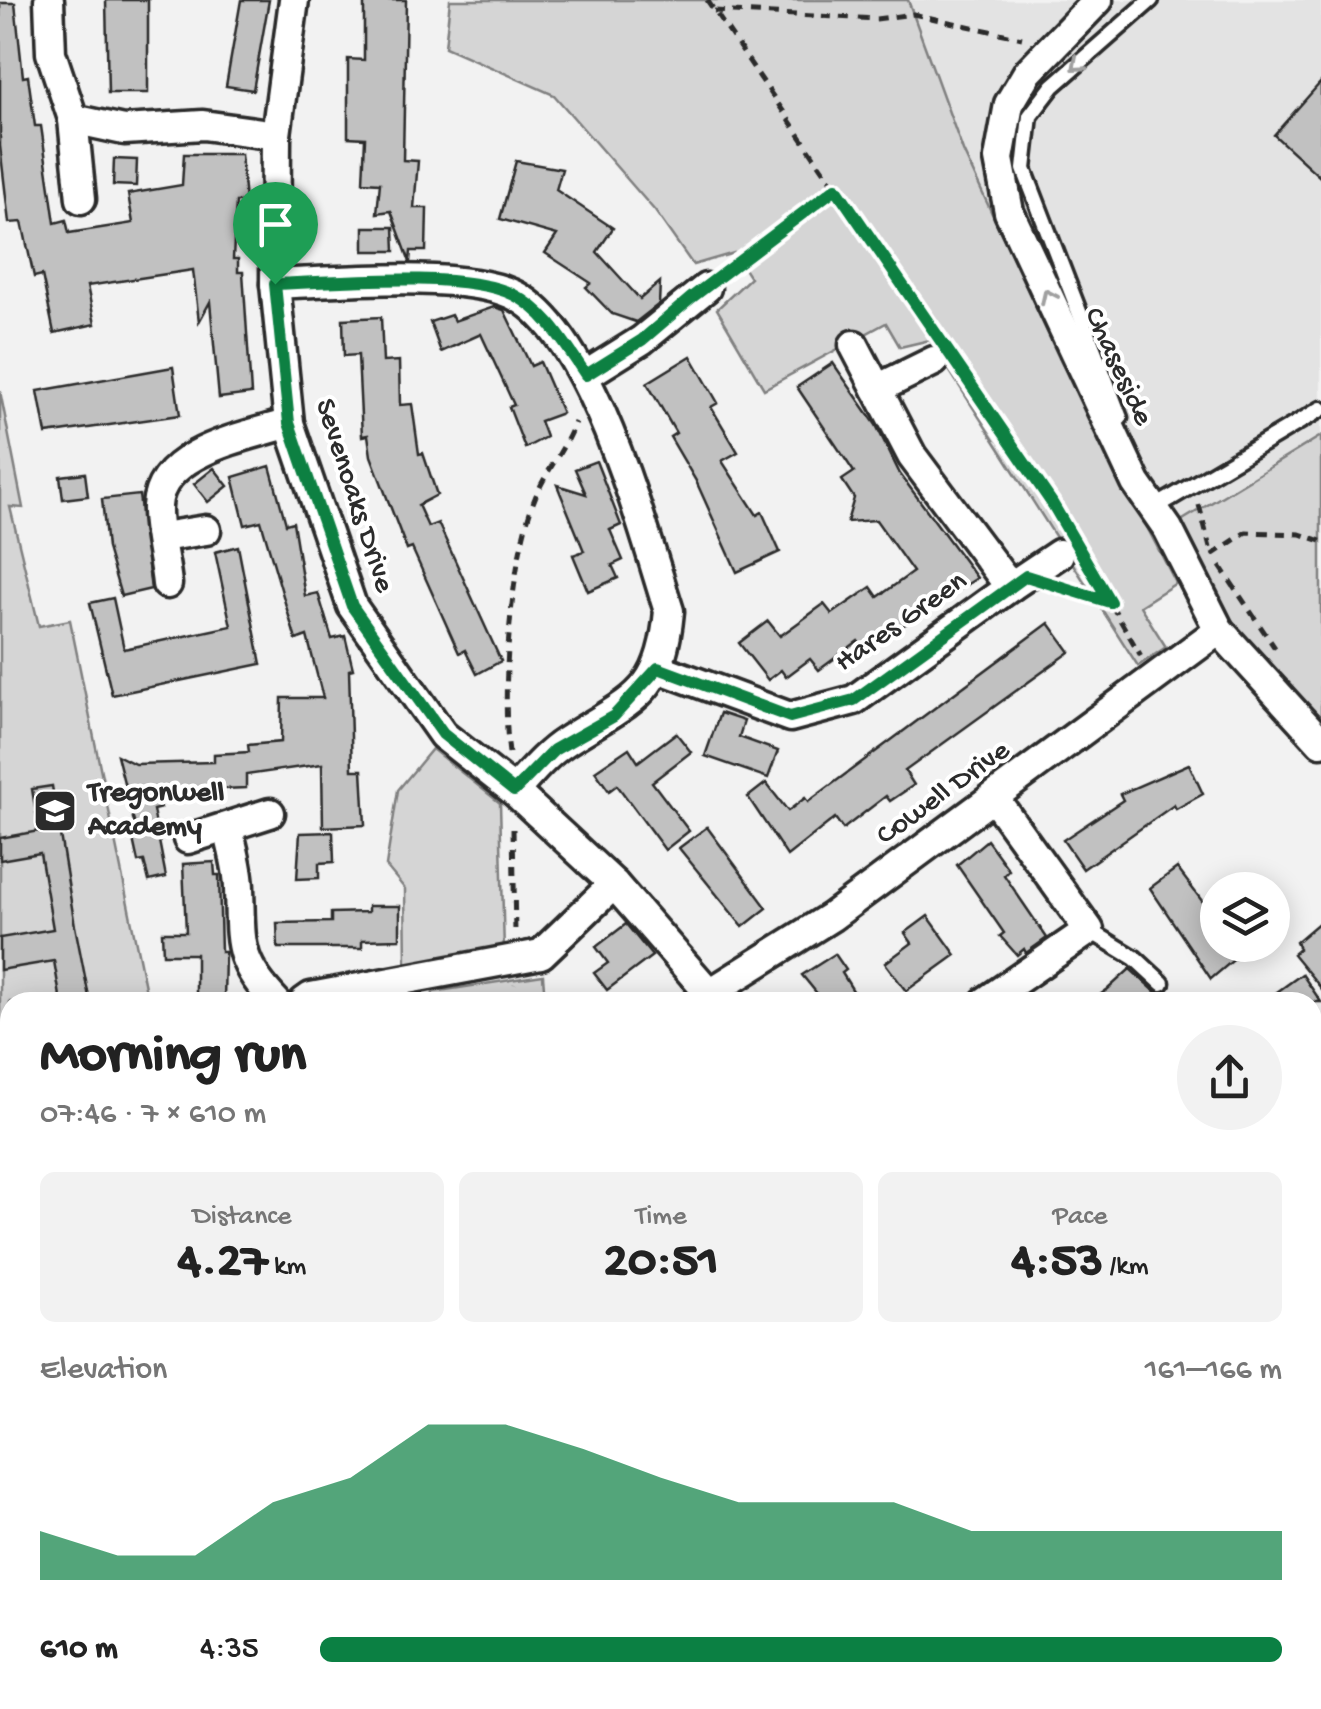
<!DOCTYPE html>
<meta charset="utf-8">
<style>
:root{--surface:#fff;--page:#f2f2f2;--text:#222;--muted:#767676;--accent:#0b8043}
body{margin:0;font-family:"Gochi Hand",sans-serif;background:var(--page);color:var(--text);height:100vh;display:flex;flex-direction:column;font-size:38px;white-space:nowrap}
*{box-sizing:border-box;margin:0}
p{font-size:32px;color:var(--muted)}
.icon{flex:none;width:55px;height:55px;fill:none;stroke:currentColor;stroke-width:2;stroke-linecap:round;stroke-linejoin:round}
.map{position:relative;flex:1;overflow:hidden}
.sheet{position:absolute;left:0px;top:992px;width:1322px;height:718px;display:flex;flex-direction:column;background:var(--surface);border-radius:30px 30px 0 0;box-shadow:0 5px 25px #0003}
.sheet>*{flex:none}
.controls{position:absolute;left:1200px;top:872px;display:grid;gap:20px}
.controls a{display:grid;place-items:center;width:90px;height:90px;border-radius:50%;background:var(--surface);box-shadow:0 5px 25px #0003;font-size:50px}
.pin{position:absolute;display:grid;place-items:center;width:85px;height:85px;color:#fff;margin:-102px -42px;border-radius:50% 50% 50% 0;rotate:-45deg;box-shadow:0 0 10px #0007}
.pin .icon{rotate:45deg}
.round{display:grid;place-items:center;flex:none;width:105px;height:105px;border-radius:52px;background:var(--page)}
.headline{display:flex;align-items:center;justify-content:space-between;height:170px;padding:0 40px}
h1{font-size:55px;font-weight:700;line-height:75px}
.stats{display:grid;grid-template-columns:repeat(3,1fr);gap:15px;height:170px;padding:10px 40px}
.stats div{display:grid;align-content:center;border-radius:15px;background:var(--page);text-align:center}
.stats b{font-size:50px;font-weight:700}
.stats small{font-size:28px;font-weight:400}
.stats p{font-size:28px}
.chart{height:280px;padding:20px 40px}
.chart p{display:flex;justify-content:space-between}
.chart svg{width:100%;height:180px;margin-top:10px;fill:var(--accent);opacity:.7}
ul{padding:0 40px;list-style:none;font-size:32px}
li{display:grid;grid-template-columns:160px 120px 1fr;align-items:center;height:75px}
li i{height:25px;border-radius:12px;background:var(--accent)}
.map>svg:first-child{display:block}
.built{fill:#e3e3e3}
.green{fill:#d5d5d5;stroke:#808080;stroke-width:2.5}
.building{fill:#c1c1c1;stroke:#2b2b2b;stroke-width:2.5}
.lines{fill:none;stroke-linecap:round;stroke-linejoin:round}
.lane-casing{stroke:#2b2b2b;stroke-width:21}
.street-casing{stroke:#2b2b2b;stroke-width:35}
.path{stroke:#2b2b2b;stroke-width:5;stroke-dasharray:10 8;stroke-linecap:butt}
.lane{stroke:#fff;stroke-width:14}
.street{stroke:#fff;stroke-width:28}
.oneway{stroke:#a0a0a0}
.route-casing{stroke:#fff;stroke-width:20}
.route{stroke:#0b8043;stroke-width:12}
.labels{text-anchor:middle;dominant-baseline:central;stroke-width:8;stroke-linejoin:round;paint-order:stroke}
.street-label{font-size:30px;fill:#2b2b2b;stroke:#fff}
.poi-label{font-size:30px;font-weight:bold;fill:#2b2b2b;stroke:#fff;text-anchor:start}
</style>
<div class="map">
<svg width="1321" height="1709" viewBox="0 0 1321 1709">
<rect width="100%" height="100%" fill="#f2f2f2"/>
<filter id="ink" filterUnits="userSpaceOnUse"><feTurbulence type="fractalNoise" baseFrequency=".01" numOctaves="2"/><feDisplacementMap in="SourceGraphic" scale="20" xChannelSelector="R" yChannelSelector="G"/><feConvolveMatrix kernelMatrix="1 2 1 2 8 2 1 2 1" color-interpolation-filters="sRGB"/></filter>
<g filter="url(#ink)">
<path class="built" d="M908,0H1321V436L1156,540L1077,398L963,151Z"/>
<g class="green">
<path d="M450,0H908L963,151L1061,362L1176,583L1140,606L1166,647L1138,666L930,340L900,347L886,323L764,389L717,309L750,278L734,253L693,265L655,211L554,95L445,47Z"/>
<path d="M0,391L23,508L10,507L39,626L70,620L148,1002H10V1700H176L175,1709H0Z"/>
<path d="M1321,436V729L1219,630L1168,529Z"/>
<path d="M432,749L500,803L504,952L406,965L405,889L386,866L398,790Z"/>
<path d="M543,975L545,1002H432L433,992Z"/>
</g>
<g class="building">
<path d="M106,0H148V93H108Z"/>
<path d="M241,0H269L253,90L226,86Z"/>
<path d="M364,0H406L403,160L418,161L414,208H427L426,251H411L410,262L391,211L377,213L380,183L363,182L365,138L348,137V59L364,60Z"/>
<path d="M0,3H15L23,77L28,76L35,126H41L55,223L66,220L69,233L133,223L128,194L182,185L184,154H241L245,202H236L233,259H238V272H243L251,394L219,398L210,302L199,322L193,270L87,286L95,324L54,333L42,275L34,277L22,222L9,223L0,146Z"/>
<path d="M1321,82V178L1274,135Z"/>
<path d="M114,159L137,160L136,186L113,185Z"/>
<path d="M516,161L562,169L556,190L613,228L597,252L640,299L660,282L659,304L636,322L612,314L586,287L591,283L545,253L557,235L500,219Z"/>
<path d="M364,227H394L395,251H364Z"/>
<path d="M494,307L504,310L531,366L540,362L562,413L540,421L546,437L525,448L509,407L514,405L481,334L441,352L430,322L451,315L454,321Z"/>
<path d="M381,317L383,362L399,361L400,405L412,404L419,454L423,453L437,495L418,505L428,527L438,523L501,661L477,674L465,650L459,653L412,548L407,550L371,456L368,435L362,436L358,355L344,356L343,319Z"/>
<path d="M691,356L718,403L711,407L738,452L722,461L757,515L762,512L780,552L737,572L696,481L670,437L676,433L647,383Z"/>
<path d="M833,363L876,425L900,474L977,578L871,646L863,648L858,641L819,670L810,659L786,677L781,670L768,680L739,643L768,621L780,636L824,604L832,614L871,587L878,597L913,572L876,520L847,522L854,498L842,480L854,472L797,387Z"/>
<path d="M173,367L180,415L46,434L38,391Z"/>
<path d="M596,461L621,525L610,530L623,560L612,565L618,578L588,591L573,555L584,551L557,485L586,494L575,469Z"/>
<path d="M270,466L286,524L293,522L305,596L318,593L332,639L345,636L353,669L349,670L352,770H362L365,825L323,827L322,764L246,775V788L199,790V797L159,798L161,808L153,810L166,877L149,881L144,861L138,862L133,839L138,838L117,755L135,764L214,762V754L249,752L248,745L281,742L282,698H323L307,636L296,640L261,521L245,525L233,477Z"/>
<path d="M214,468L228,486L208,502L194,484Z"/>
<path d="M85,473L88,496L63,499L60,476Z"/>
<path d="M139,495L151,589L121,596L107,548L102,499Z"/>
<path d="M238,546L261,664L112,695L90,603L113,598L124,649L231,626L215,552Z"/>
<path d="M1049,623L1070,652L905,771L914,785L890,801L886,796L843,829L835,818L787,856L748,797L766,783L788,811L805,798L808,802Z"/>
<path d="M720,713L744,721L739,737L778,751L768,778L705,756Z"/>
<path d="M676,733L691,752L652,782L689,831L665,850L617,785L609,791L595,771L629,748L638,762Z"/>
<path d="M1189,764L1203,794L1176,809L1174,805L1083,869L1063,840L1123,800L1120,794Z"/>
<path d="M52,786L75,926L90,1002H61L54,961L0,970V938L53,929L40,853L0,860V838L39,831L32,789Z"/>
<path d="M707,827L767,908L743,927L679,848Z"/>
<path d="M333,832L334,862L319,863V878L297,879L300,833Z"/>
<path d="M987,840L1009,870L1004,875L1047,938L1026,953L1024,949L1017,955L1000,936L1004,933L957,865Z"/>
<path d="M214,862L215,875H219L221,952H225L224,1002H196V954H163L162,932H186L183,864Z"/>
<path d="M1177,868L1218,922V945H1251L1211,979L1150,888Z"/>
<path d="M368,906H400V939L362,940V948H278L277,923L331,922V913L368,912Z"/>
<path d="M928,916L956,955L906,991L885,963L912,943L905,933Z"/>
<path d="M1321,921V988L1293,954L1299,949L1296,942Z"/>
<path d="M626,924L652,956L607,990L594,973L608,963L596,947Z"/>
<path d="M835,954L846,970L842,973L860,1002H824L802,975Z"/>
<path d="M1130,969L1167,1002H1090L1108,989Z"/>
<path d="M1302,974L1321,1002H1263Z"/>
</g>
<g class="lines">
<defs>
<g id="lane">
<path d="M1120,418L1024,169L1030,116L1053,86L1151,0"/>
<path d="M1153,503L1154,508L1321,409"/>
<path d="M1089,930L1135,958L1162,983"/>
</g>
<g id="street">
<path d="M49,0L51,53L73,119L124,130L203,125L276,135"/>
<path d="M294,0L276,135L275,284L289,423L352,606L443,735L514,791L614,884L717,1002"/>
<path d="M1098,0L1028,72L1009,104L999,159L1009,212L1136,483L1168,529L1219,630L1321,742"/>
<path d="M73,119L81,199"/>
<path d="M275,284C335,282 459,270 512,294C591,329 643,530 669,611C661,699 630,699 565,742C545,755 530,774 514,791"/>
<path d="M586,375L642,340L706,288"/>
<path d="M877,389L934,361"/>
<path d="M162,537L206,530"/>
<path d="M167,584C165,560 156,531 157,506C160,451 246,437 289,423"/>
<path d="M1010,587L1059,554"/>
<path d="M658,668L790,717L854,700L1010,587L912,456L854,345"/>
<path d="M228,828C232,847 239,869 239,889C241,943 236,960 276,1002"/>
<path d="M188,839L270,813"/>
<path d="M710,993L831,917L1219,630"/>
<path d="M304,1002L311,997L541,954L614,884"/>
<path d="M985,1002L1089,930L994,798"/>
<path d="M1312,1076L1321,1072"/>
<path d="M1312,1444L1321,1441"/>
<path d="M1210,1700L1235,1709"/>
<path d="M714,1709L717,1700"/>
<path d="M1108,1709L1112,1700"/>
<path d="M1297,1709L1321,1706"/>
</g>
</defs>
<use href="#lane" class="lane-casing"/>
<use href="#street" class="street-casing"/>
<g class="path">
<path d="M707,0L937,336"/>
<path d="M714,11L876,19L913,14L1022,38"/>
<path d="M725,274L836,188"/>
<path d="M958,365L1068,531"/>
<path d="M1199,505L1210,548"/>
<path d="M1212,555L1246,532L1300,534L1321,541"/>
<path d="M1084,558L1141,656"/>
<path d="M1220,566L1275,648"/>
<path d="M1061,587L1107,602"/>
<path d="M509,753C501,690 511,556 535,498C546,471 565,449 575,422"/>
<path d="M513,829L515,933"/>
<path d="M514,1002L515,984"/>
<path d="M416,1709L417,1700"/>
</g>
<use href="#lane" class="lane"/>
<use href="#street" class="street"/>
</g>
<defs><path id="oneway-chevron" d="M-2-3.5L2.5 0L-2 3.5" fill="none" stroke-width="1.6" stroke-linecap="round" stroke-linejoin="round" transform="scale(2.5)"/></defs>
<g class="oneway">
<use href="#oneway-chevron" transform="translate(1078 65) rotate(139)"/>
<use href="#oneway-chevron" transform="translate(1048 296) rotate(-115)"/>
</g>
</g>
<g class="lines" filter="url(#ink)">
<defs>
<path id="route" d="M836,188L1052,503L1110,602L1026,576L854,700L790,717L658,668L614,716L554,750L514,791L443,734L352,606L289,423L275,284C332,282 465,270 514,295C547,311 566,346 586,375L642,340L691,298Z"/>
</defs>
<use href="#route" class="route-casing"/>
<use href="#route" class="route"/>
</g>
<defs>
<symbol id="school-square" viewBox="-11 -11 22 22"><rect x="-9" y="-9" width="18" height="18" rx="4" fill="#2b2b2b" stroke="#fff"/><path d="M0-5L7-2L0 1L-7-2ZM-4 1L0 2.5L4 1V4Q0 6-4 4Z" fill="#fff"/></symbol>
</defs>
<g fill-rule="evenodd">
<use href="#school-square" x="30" y="786" width="50" height="50"/>
</g>
<g class="labels">
<g class="street-label">
<text transform="translate(1117 367) rotate(65)">Chaseside</text>
<text transform="translate(353 496) rotate(72)">Sevenoaks Drive</text>
<text transform="translate(902 623) rotate(-35)">Hares Green</text>
<text transform="translate(944 794) rotate(-36)">Cowell Drive</text>
</g>
<g class="poi-label">
<text x="88" y="794">Tregonwell<tspan x="88" dy="34">Academy</tspan></text>
</g>
</g>
</svg>
<div class="controls">
<a><svg class="icon" aria-label="layers" viewBox="0 0 24 24"><path d="M12 4l9 5-9 5-9-5zM3 14l9 5 9-5"/></svg></a>
</div>
<div class="pin" style="left:275px;top:284px;background:#1e9e55"><svg class="icon" aria-label="arrive" viewBox="0 0 24 24"><path d="M6 21V4h12l-3 4 3 4H6"/></svg></div>
<section class="sheet">
<div class="headline"><div><h1>Morning run</h1><p>07:46 · 7 × 610 m</p></div><a class="round"><svg class="icon" aria-label="share" viewBox="0 0 24 24"><path d="M12 15V3M7 8l5-5 5 5M5 13v7h14v-7"/></svg></a></div>
<div class="stats">
<div><p>Distance</p><b>4.27<small> km</small></b></div>
<div><p>Time</p><b>20:51</b></div>
<div><p>Pace</p><b>4:53<small> /km</small></b></div>
</div>
<div class="chart"><p><span>Elevation</span>161–166 m</p>
<svg viewBox="0 0 160 44" preserveAspectRatio="none"><path d="M0 44V32L10 38L20 38L30 25L40 19L50 6L60 6L70 12L80 19L90 25L100 25L110 25L120 32L130 32L140 32L150 32L160 32V44z"/></svg>
</div>
<ul>
<li><b>610 m</b>4:35<i style="width:100%"></i></li>
</ul>
</section>
</div>
